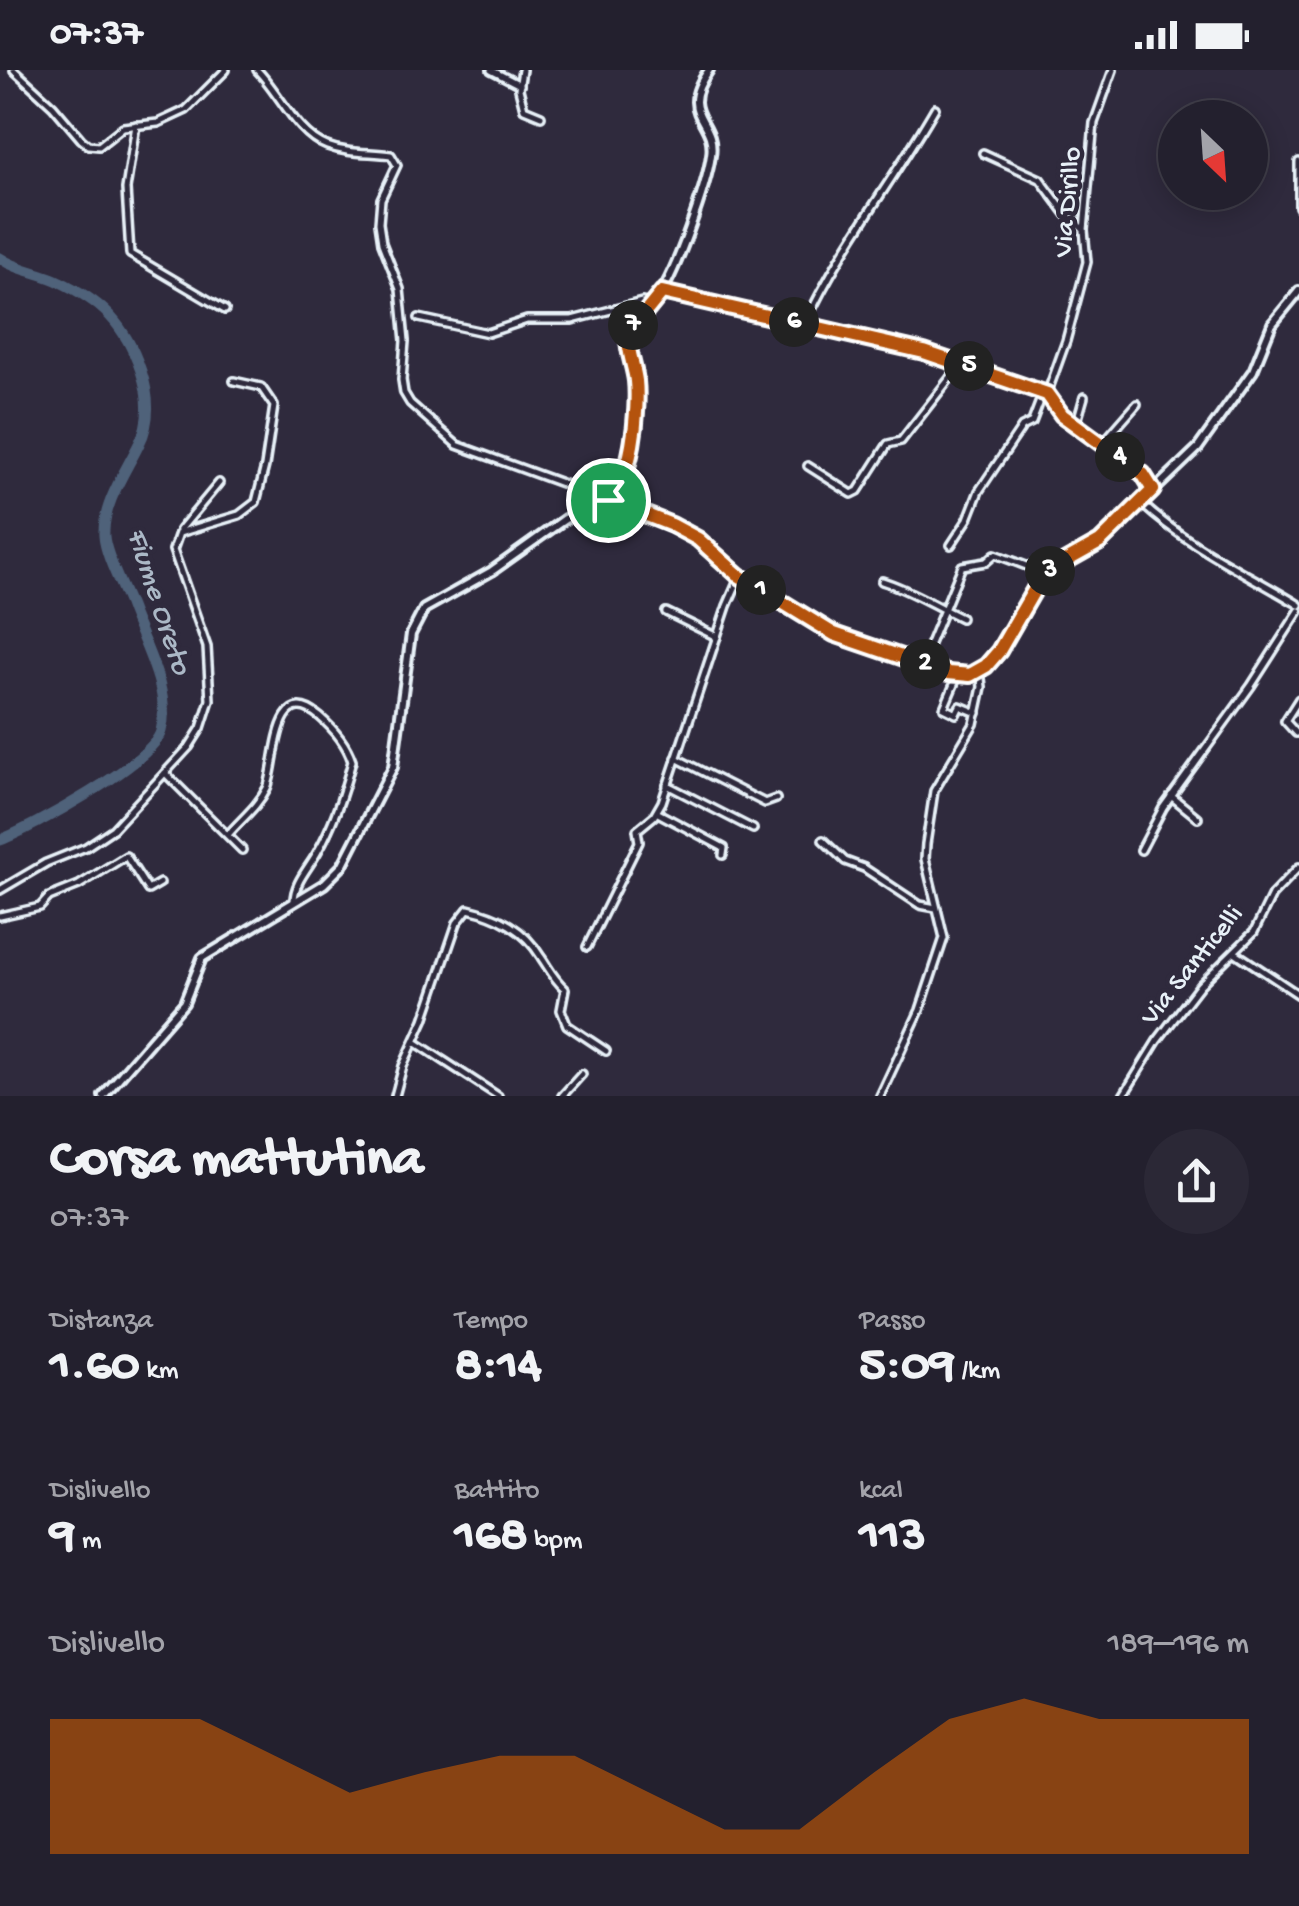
<!DOCTYPE html>
<html lang="it">
<meta charset="utf-8">
<style>
:root{--surface:#23202e;--page:#2b2836;--text:#f1f3f6;--muted:#a3a3aa;--line:#403e4a;--accent:#b45309}
body{margin:0;font-family:"Gochi Hand",sans-serif;background:var(--page);color:var(--text);height:100vh;display:flex;flex-direction:column;font-size:38px;white-space:nowrap}
*{box-sizing:border-box;margin:0}
p{font-size:32px;color:var(--muted)}
.icon{flex:none;width:55px;height:55px;fill:none;stroke:currentColor;stroke-width:2;stroke-linecap:round;stroke-linejoin:round}
.map{position:relative;height:1026px;overflow:hidden}
.details{display:flex;flex-direction:column;background:var(--surface);flex:1}
.details>*{flex:none}
.needle{width:65px;rotate:155deg}
.fabs{position:absolute;left:1158px;top:30px;display:grid;gap:20px}
.fabs a{display:grid;place-items:center;width:110px;height:110px;border-radius:50%;background:var(--surface);box-shadow:0 5px 25px #0003,0 0 0 2px var(--line);font-size:50px}
.pin{position:absolute;display:grid;place-items:center;width:85px;height:85px;color:#fff;margin:-42px;border:5px solid #fff;border-radius:50%;box-shadow:0 2px 10px #0007}
.km{position:absolute;width:50px;height:50px;margin:-25px;border-radius:50%;background:#222;color:#fff;font-size:28px;line-height:50px;text-align:center}
.round{display:grid;place-items:center;flex:none;width:105px;height:105px;border-radius:52px;background:var(--page)}
.overview{display:flex;align-items:center;justify-content:space-between;height:170px;padding:0 50px}
h1{font-size:55px;font-weight:800;line-height:75px}
.stats{display:grid;grid-template-columns:repeat(3,1fr);gap:15px;height:170px;padding:10px 50px}
.stats div{display:grid;align-content:center}
.stats b{font-size:50px;font-weight:800}
.stats small{font-size:28px;font-weight:400}
.stats p{font-size:28px}
.chart{height:280px;padding:20px 50px}
.chart p{display:flex;justify-content:space-between}
.chart svg{width:100%;height:180px;margin-top:10px;fill:var(--accent);opacity:.7}
.status{display:flex;justify-content:space-between;align-items:center;height:70px;padding:0 50px;background:var(--surface);direction:ltr}
.status svg{height:28px;fill:currentColor}
.map>svg:first-child{display:block}
.lines{fill:none;stroke-linecap:round;stroke-linejoin:round}
.river{stroke:#4f627a;stroke-width:11}
.street-casing{stroke:#e8f1f8;stroke-width:12}
.secondary-casing{stroke:#e8f1f8;stroke-width:14}
.street{stroke:#2f2a3d;stroke-width:5}
.secondary{stroke:#2f2a3d;stroke-width:6}
.route-casing{stroke:#fff;stroke-width:20}
.route{stroke:#b45309;stroke-width:12}
.labels{text-anchor:middle;dominant-baseline:central;stroke-width:9;stroke-linejoin:round;paint-order:stroke}
.street-label{font-size:28px;fill:#e8f1f8;stroke:#2f2a3d}
.water-label{font-size:30px;font-style:italic;fill:#abb8c6;stroke:#2f2a3d}
</style>
<div class="status"><b>07:37</b><svg viewBox="0 0 49 12"><path d="M0 12V9h3v3zM5 12V6h3v6zM10 12V3h3v9zM15 12V0h3v12zM26 1h20v11H26zM47 4h2v5h-2z"/></svg></div>
<div class="map">
<svg width="1299" height="1026" viewBox="0 0 1299 1026">
<rect width="100%" height="100%" fill="#2f2a3d"/>
<filter id="ink" filterUnits="userSpaceOnUse"><feTurbulence type="fractalNoise" baseFrequency=".01" numOctaves="2"/><feDisplacementMap in="SourceGraphic" scale="20" xChannelSelector="R" yChannelSelector="G"/><feConvolveMatrix kernelMatrix="1 2 1 2 8 2 1 2 1" color-interpolation-filters="sRGB"/></filter>
<g filter="url(#ink)">
<g class="lines">
<path class="river" d="M0,188C17,200 38,202 56,210C102,231 125,254 141,301C149,325 151,351 139,374C126,401 102,435 104,466C105,485 123,518 130,537C143,573 172,622 161,661C153,692 32,758 0,770"/>
<defs>
<g id="street">
<path d="M14,0L53,36L81,69L88,75L99,76L123,57L158,53L186,40L226,0"/>
<path d="M257,0C280,23 296,64 327,76C348,84 370,82 391,85L397,95L381,129L379,153L382,173L400,219L405,271L402,310L404,323L410,333L457,375L608,430"/>
<path d="M491,0L520,15"/>
<path d="M522,0L519,19L524,39L541,46"/>
<path d="M136,55L126,119L130,184L225,240"/>
<path d="M983,83L1040,109L1066,144L1084,160"/>
<path d="M1299,92V137"/>
<path d="M662,222L676,227L828,259L969,296L1047,324L1062,345L1076,355"/>
<path d="M419,248L488,263L527,250H572L642,232L652,235"/>
<path d="M805,254C840,178 893,111 935,38"/>
<path d="M1047,324L1066,271L1087,192L1084,160L1094,53L1113,0"/>
<path d="M1084,327L1076,355L1143,404L1153,420"/>
<path d="M1102,374L1137,334"/>
<path d="M808,396L852,424L858,421L888,374L901,371L961,294"/>
<path d="M1142,434C1189,477 1245,502 1299,535"/>
<path d="M180,460L219,413"/>
<path d="M951,475L968,449L979,421L1022,357L1032,352L1043,323"/>
<path d="M882,511C911,520 933,535 961,548"/>
<path d="M666,542L717,567"/>
<path d="M922,593L962,496L986,492L995,484L1029,497L1036,514"/>
<path d="M958,605L944,638L956,644L960,636L977,643"/>
<path d="M1296,663L1285,651L1299,629"/>
<path d="M676,688L765,733L776,729"/>
<path d="M165,703L242,780"/>
<path d="M667,715L753,759"/>
<path d="M1171,726L1198,748"/>
<path d="M658,743L724,778L723,785"/>
<path d="M228,765C241,749 257,738 267,718C277,698 273,607 320,647C334,659 346,673 352,691C344,722 334,753 318,781C309,798 294,812 294,831"/>
<path d="M823,770L845,791L864,798L920,835L936,838"/>
<path d="M1141,780L1163,738L1251,616L1299,541"/>
<path d="M0,820L46,793L86,777L113,759L189,677L201,658L210,630L207,577L173,480L179,463L239,445L256,432L265,396L274,336L261,317L234,311"/>
<path d="M0,846L40,837L49,827L79,815L126,786L148,820L160,813"/>
<path d="M587,877L639,772L637,760L654,746L662,732L727,536L740,506"/>
<path d="M1236,883L1299,925"/>
<path d="M415,972L498,1026"/>
<path d="M395,1026L403,996L424,950L457,853L468,839C499,846 524,859 541,887C550,900 553,908 565,919L561,940L567,955L606,981"/>
<path d="M562,1026L582,1004"/>
<path d="M880,1026L920,940L944,868L925,789L926,774L934,721L974,654L982,617L980,600"/>
<path d="M1123,1026L1157,971L1200,915L1254,862L1272,825L1299,797"/>
</g>
<g id="secondary">
<path d="M608,430L698,469L738,505L834,564L949,603L970,605L986,596L999,581L1039,510L1052,499L1100,472L1198,378L1253,301L1272,254L1299,221"/>
<path d="M103,1026L184,933L202,888L324,814L342,796L393,697L411,564L424,539L492,501L565,449L608,430L617,422L627,393L635,349L636,314L628,264C634,250 648,242 657,229C675,206 707,115 711,85C717,49 676,46 709,0"/>
</g>
</defs>
<use href="#street" class="street-casing"/>
<use href="#secondary" class="secondary-casing"/>
<use href="#street" class="street"/>
<use href="#secondary" class="secondary"/>
</g>
</g>
<g class="lines" filter="url(#ink)">
<defs>
<path id="route" d="M662,222L924,282L1047,324L1062,345L1143,404L1153,420L1100,472L1052,499L1040,510L999,581L986,596L970,605L948,603L834,564L738,505L698,469L672,455L608,430C632,414 639,338 636,311C634,295 627,280 628,264Z"/>
</defs>
<use href="#route" class="route-casing"/>
<use href="#route" class="route"/>
</g>
<g class="labels">
<g class="street-label">
<text transform="translate(1069 132) rotate(-85)">Via Dirillo</text>
<text transform="translate(1193 896) rotate(-51)">Via Santicelli</text>
</g>
<g class="water-label">
<text transform="translate(157 532) rotate(72)">Fiume Oreto</text>
</g>
</g>
</svg>
<div class="fabs">
<a><svg class="needle" viewBox="-14 -14 28 28"><path d="M0-13l5 13h-10z" fill="#e53935"/><path d="M0 13l5-13h-10z" fill="#a3a3aa"/></svg></a>
</div>
<div class="pin" style="left:608px;top:430px;background:#1e9e55"><svg class="icon" aria-label="arrive" viewBox="0 0 24 24"><path d="M6 21V4h12l-3 4 3 4H6"/></svg></div>
<b class="km" style="left:761px;top:520px">1</b>
<b class="km" style="left:925px;top:594px">2</b>
<b class="km" style="left:1050px;top:501px">3</b>
<b class="km" style="left:1120px;top:387px">4</b>
<b class="km" style="left:969px;top:296px">5</b>
<b class="km" style="left:794px;top:252px">6</b>
<b class="km" style="left:633px;top:255px">7</b>
</div>
<section class="details">
<div class="overview"><div><h1>Corsa mattutina</h1><p>07:37</p></div><a class="round"><svg class="icon" aria-label="share" viewBox="0 0 24 24"><path d="M12 15V3M7 8l5-5 5 5M5 13v7h14v-7"/></svg></a></div>
<div class="stats">
<div><p>Distanza</p><b>1.60<small> km</small></b></div>
<div><p>Tempo</p><b>8:14</b></div>
<div><p>Passo</p><b>5:09<small> /km</small></b></div>
</div>
<div class="stats">
<div><p>Dislivello</p><b>9<small> m</small></b></div>
<div><p>Battito</p><b>168<small> bpm</small></b></div>
<div><p>kcal</p><b>113</b></div>
</div>
<div class="chart"><p><span>Dislivello</span>189–196 m</p>
<svg viewBox="0 0 160 44" preserveAspectRatio="none"><path d="M0 44V11L10 11L20 11L30 20L40 29L50 24L60 20L70 20L80 29L90 38L100 38L110 24L120 11L130 6L140 11L150 11L160 11V44z"/></svg>
</div>
</section>
